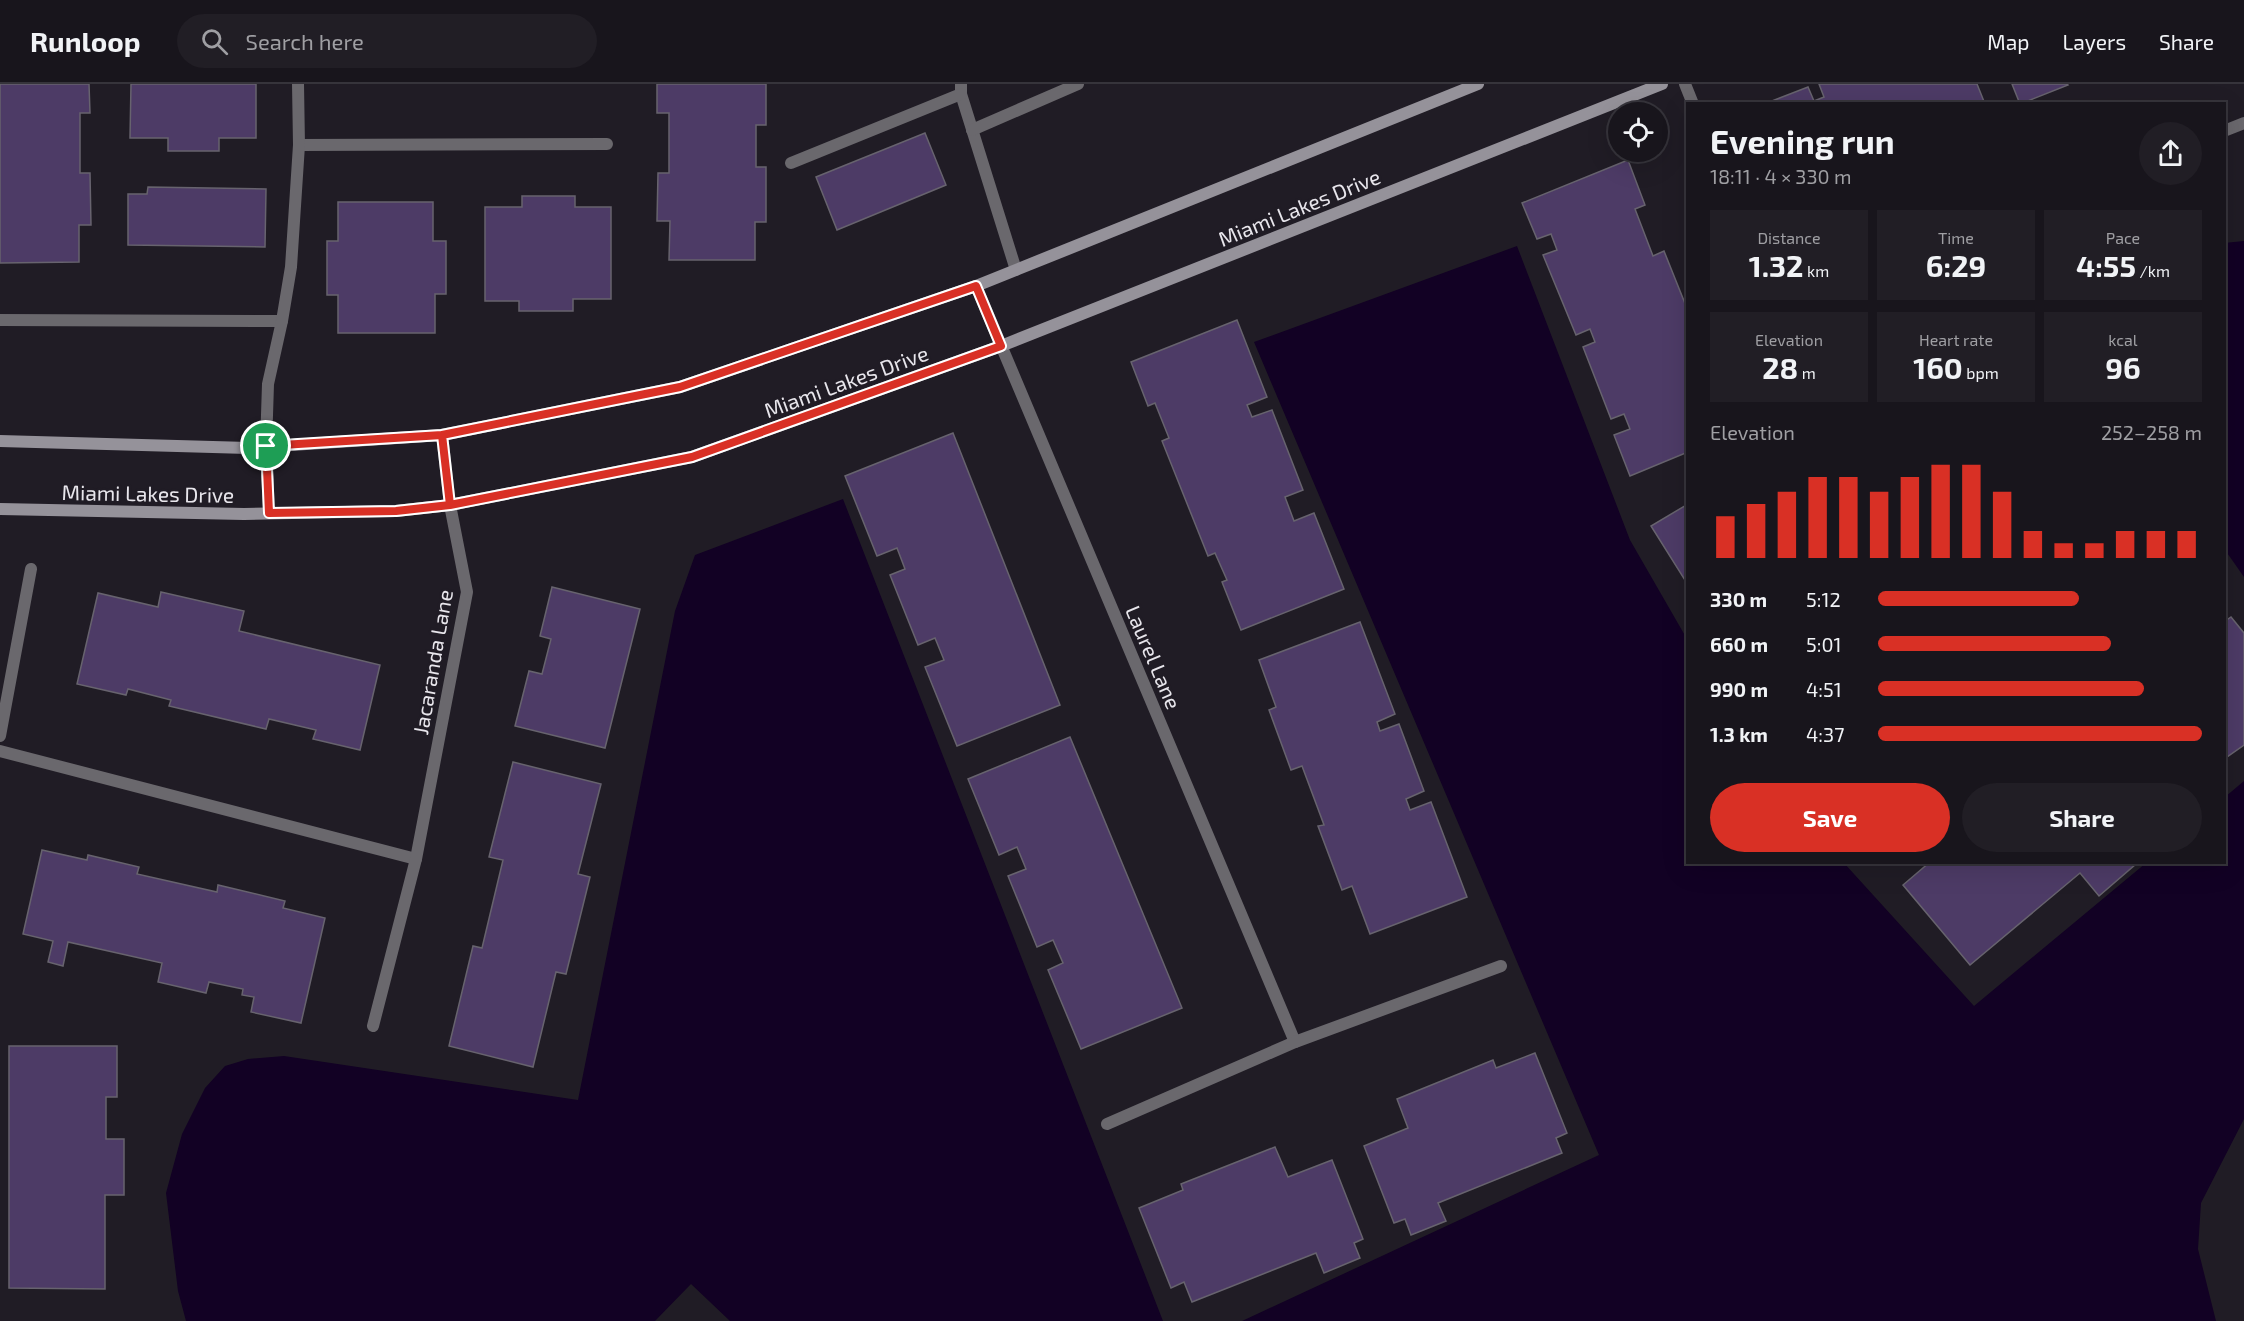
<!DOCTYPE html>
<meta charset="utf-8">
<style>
:root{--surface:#18151c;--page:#211e25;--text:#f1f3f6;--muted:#9f9fa3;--line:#36343b;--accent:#d93025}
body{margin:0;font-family:"Exo 2",sans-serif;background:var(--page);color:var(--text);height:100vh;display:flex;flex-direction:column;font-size:22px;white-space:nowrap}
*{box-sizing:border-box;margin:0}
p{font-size:20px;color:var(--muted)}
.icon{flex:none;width:33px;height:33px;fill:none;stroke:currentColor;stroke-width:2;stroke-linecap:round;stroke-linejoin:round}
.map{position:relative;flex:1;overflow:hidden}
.details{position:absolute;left:1686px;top:18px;width:540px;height:762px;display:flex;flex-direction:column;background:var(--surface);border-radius:0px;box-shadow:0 6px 24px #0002,0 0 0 2px var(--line)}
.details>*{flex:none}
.fabs{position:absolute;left:1608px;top:18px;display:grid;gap:12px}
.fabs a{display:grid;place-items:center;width:60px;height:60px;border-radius:50%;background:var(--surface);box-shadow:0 6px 24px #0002,0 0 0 2px var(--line);font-size:30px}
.pin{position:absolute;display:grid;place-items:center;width:51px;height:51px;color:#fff;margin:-26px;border:3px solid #fff;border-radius:50%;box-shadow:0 2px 6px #0007}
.round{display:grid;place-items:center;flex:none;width:63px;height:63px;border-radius:32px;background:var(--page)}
.headline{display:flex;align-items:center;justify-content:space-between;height:102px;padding:0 24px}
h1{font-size:33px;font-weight:700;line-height:45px}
.metrics{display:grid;grid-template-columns:repeat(3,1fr);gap:9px;height:102px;padding:6px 24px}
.metrics div{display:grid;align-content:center;border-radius:0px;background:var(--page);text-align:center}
.metrics b{font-size:30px;font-weight:700}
.metrics small{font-size:16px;font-weight:400}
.metrics p{font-size:16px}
.chart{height:168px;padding:12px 24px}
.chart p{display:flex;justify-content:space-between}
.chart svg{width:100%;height:108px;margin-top:6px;stroke:var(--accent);stroke-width:6}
.cta{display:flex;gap:12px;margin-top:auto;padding:12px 24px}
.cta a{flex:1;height:69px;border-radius:36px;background:var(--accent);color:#fff;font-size:24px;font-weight:700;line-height:69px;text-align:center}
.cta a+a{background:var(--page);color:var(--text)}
ul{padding:0 24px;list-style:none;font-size:20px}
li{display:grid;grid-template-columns:96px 72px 1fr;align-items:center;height:45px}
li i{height:15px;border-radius:8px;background:var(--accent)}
header{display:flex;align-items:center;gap:36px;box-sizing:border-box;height:84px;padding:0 30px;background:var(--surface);border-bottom:2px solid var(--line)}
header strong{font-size:28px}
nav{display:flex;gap:33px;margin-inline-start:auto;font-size:21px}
.search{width:420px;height:54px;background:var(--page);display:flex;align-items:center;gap:15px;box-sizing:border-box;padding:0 21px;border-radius:33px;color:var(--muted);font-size:22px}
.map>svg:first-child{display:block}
.water{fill:#120124}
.building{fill:#4d3b66;stroke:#67636e;stroke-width:1.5}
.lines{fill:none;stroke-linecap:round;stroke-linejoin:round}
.service{stroke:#6a686d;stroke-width:12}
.minor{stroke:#6a686d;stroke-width:12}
.secondary{stroke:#95929a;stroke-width:12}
.route-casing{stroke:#fff;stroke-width:12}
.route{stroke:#d93025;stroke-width:8}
.labels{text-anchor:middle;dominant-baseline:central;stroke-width:5;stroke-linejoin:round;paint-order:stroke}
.street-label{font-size:21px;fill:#e8e6ec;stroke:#201c25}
</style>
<header>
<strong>Runloop</strong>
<div class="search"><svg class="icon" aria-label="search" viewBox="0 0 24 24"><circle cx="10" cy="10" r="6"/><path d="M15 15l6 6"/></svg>Search here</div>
<nav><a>Map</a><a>Layers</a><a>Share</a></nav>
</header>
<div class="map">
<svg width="2244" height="1237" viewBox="0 0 2244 1237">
<rect width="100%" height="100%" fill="#201c25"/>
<g class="water">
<path d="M2244,157V493L2225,466L2224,159Z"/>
<path d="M1517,162L1630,456L1687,555L1688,778L1844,779L1974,922L2146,779L2224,778L2225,713L2244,697V1035L2201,1119L2198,1165L2216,1237H1242L1599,1071L1254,258Z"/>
<path d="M843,415L1163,1237H730L691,1200L655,1237H186L178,1207L166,1109L182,1050L205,1004L225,982L248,975L284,972L578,1016L675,527L695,471Z"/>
</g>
<g class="building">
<path d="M0,0H89L90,29H80V89H90L91,141H79V178L0,179Z"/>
<path d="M131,0H256V54H219V67H168V54H130Z"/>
<path d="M657,0H766V41H756V83H766V138H755V176H669L670,137H657L658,89H669V29H657Z"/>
<path d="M1819,0H1977L1985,20H1773L1772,17L1808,3L1814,17L1824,13Z"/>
<path d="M2012,0H2067L2068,1L2020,20Z"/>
<path d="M925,49L946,101L837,146L816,93Z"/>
<path d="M1628,76L1645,121L1635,125L1653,172L1664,167L1688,227V368L1630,392L1614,351L1630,345L1624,330L1611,335L1583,263L1595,258L1590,245L1576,251L1543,171L1557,166L1551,150L1537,155L1522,119Z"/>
<path d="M148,103L266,105L265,163L128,161V110H147Z"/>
<path d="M522,112H575V123H611V215H573V227H519V217H485V123H522Z"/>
<path d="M338,118H433V157H446V210H435V249H338V211H327V157H338Z"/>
<path d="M1237,236L1267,313L1247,321L1252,333L1272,326L1303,406L1285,413L1294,437L1314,429L1344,505L1241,546L1222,498L1227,496L1215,469L1208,472L1162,357L1169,354L1155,319L1148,322L1131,278Z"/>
<path d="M953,349L1060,621L957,662L925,583L944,576L935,554L918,561L890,491L905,485L897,464L877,472L845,392Z"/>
<path d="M1688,420V501L1651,442Z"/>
<path d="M552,503L640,525L605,664L515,642L529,587L542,590L551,555L540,552Z"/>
<path d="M161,508L244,527L239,547L380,581L360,666L313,655L316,646L269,635L266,645L169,622L171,616L128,605L126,611L77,600L98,509L158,523Z"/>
<path d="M2231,533L2244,549V661L2224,675V538Z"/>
<path d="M1360,538L1395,630L1377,638L1380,647L1399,640L1424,707L1406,715L1410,726L1431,718L1467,813L1370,850L1352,802L1342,806L1318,742L1324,741L1302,682L1291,686L1269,626L1276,623L1259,576Z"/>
<path d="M1070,653L1182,924L1081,965L1048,886L1063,879L1053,856L1037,863L1008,792L1026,785L1017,763L999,771L968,695Z"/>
<path d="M513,678L601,700L578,790L590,793L566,890L556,888L533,983L449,962L473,862L482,864L503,776L489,773Z"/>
<path d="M42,766L87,776L88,771L139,783L137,790L217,808L218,801L285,817L283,824L325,834L301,939L251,928L254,913L242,911L243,905L209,898L206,909L158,898L162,879L68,858L63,882L48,878L53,857L23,850Z"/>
<path d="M1930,778H2135L2136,780L2099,812L2080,789L1970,881L1903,801Z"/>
<path d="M9,962H117V1013H106V1055H124V1111H105V1205L9,1204Z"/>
<path d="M1535,969L1567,1049L1556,1054L1562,1069L1438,1119L1446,1137L1411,1151L1405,1135L1394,1139L1364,1062L1408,1044L1397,1015L1493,976L1496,984Z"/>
<path d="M1275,1063L1288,1093L1332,1076L1363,1155L1354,1159L1360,1174L1324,1189L1316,1169L1192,1218L1184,1198L1171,1204L1139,1124L1183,1106L1181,1100Z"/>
</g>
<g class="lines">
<g class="service">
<path d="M961,0V10L1016,186"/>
<path d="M972,46L1078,0"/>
<path d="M299,61L607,60"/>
<path d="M791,79L961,10"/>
<path d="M0,236L282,237"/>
<path d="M269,429L266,362L268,300L282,237L291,183L299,61L298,0"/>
</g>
<g class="minor">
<path d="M1685,0L1693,20"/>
<path d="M2224,47L2244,39"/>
<path d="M976,202L1295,958"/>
<path d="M0,652L31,485"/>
<path d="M0,667L416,775"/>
<path d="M373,942L416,775L467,508L450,421L442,351"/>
<path d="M1107,1040L1295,958L1501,882"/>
</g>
<g class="secondary">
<path d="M0,357L248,364L442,351L680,303L976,202L1478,0"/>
<path d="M0,425L244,430L396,427L450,421L692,373L1001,262L1662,0"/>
</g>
</g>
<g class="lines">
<defs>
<path id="route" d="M266,362L442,351L450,421L692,373L1001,262L976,202L680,303L442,351L450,421L396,427L269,429L266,362"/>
</defs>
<use href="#route" class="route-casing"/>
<use href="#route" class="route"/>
</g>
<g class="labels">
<g class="street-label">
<text transform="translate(1299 123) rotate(-22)">Miami Lakes Drive</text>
<text transform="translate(846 297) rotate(-20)">Miami Lakes Drive</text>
<text transform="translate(148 409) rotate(1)">Miami Lakes Drive</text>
<text transform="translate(1154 573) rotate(67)">Laurel Lane</text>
<text transform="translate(432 578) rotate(-80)">Jacaranda Lane</text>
</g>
</g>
</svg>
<div class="fabs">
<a><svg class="icon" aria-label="locate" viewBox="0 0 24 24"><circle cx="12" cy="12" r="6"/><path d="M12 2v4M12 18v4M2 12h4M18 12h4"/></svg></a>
</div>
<div class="pin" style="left:266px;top:362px;background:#1e9e55"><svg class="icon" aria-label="arrive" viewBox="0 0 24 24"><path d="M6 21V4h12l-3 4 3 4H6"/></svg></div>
<section class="details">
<div class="headline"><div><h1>Evening run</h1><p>18:11 · 4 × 330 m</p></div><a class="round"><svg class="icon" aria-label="share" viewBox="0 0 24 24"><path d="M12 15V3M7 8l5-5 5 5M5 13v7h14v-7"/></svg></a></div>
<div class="metrics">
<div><p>Distance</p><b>1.32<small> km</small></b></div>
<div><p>Time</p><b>6:29</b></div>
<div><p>Pace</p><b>4:55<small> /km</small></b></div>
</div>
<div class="metrics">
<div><p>Elevation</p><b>28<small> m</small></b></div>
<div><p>Heart rate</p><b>160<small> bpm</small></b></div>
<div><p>kcal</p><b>96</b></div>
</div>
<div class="chart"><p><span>Elevation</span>252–258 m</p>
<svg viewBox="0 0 160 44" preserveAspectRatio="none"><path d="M5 44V27M15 44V22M25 44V17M35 44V11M45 44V11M55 44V17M65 44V11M75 44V6M85 44V6M95 44V17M105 44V33M115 44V38M125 44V38M135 44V33M145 44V33M155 44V33"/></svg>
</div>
<ul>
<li><b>330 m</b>5:12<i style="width:62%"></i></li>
<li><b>660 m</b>5:01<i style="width:72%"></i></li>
<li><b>990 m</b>4:51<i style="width:82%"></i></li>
<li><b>1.3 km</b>4:37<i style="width:100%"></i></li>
</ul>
<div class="cta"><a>Save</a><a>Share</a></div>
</section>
</div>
